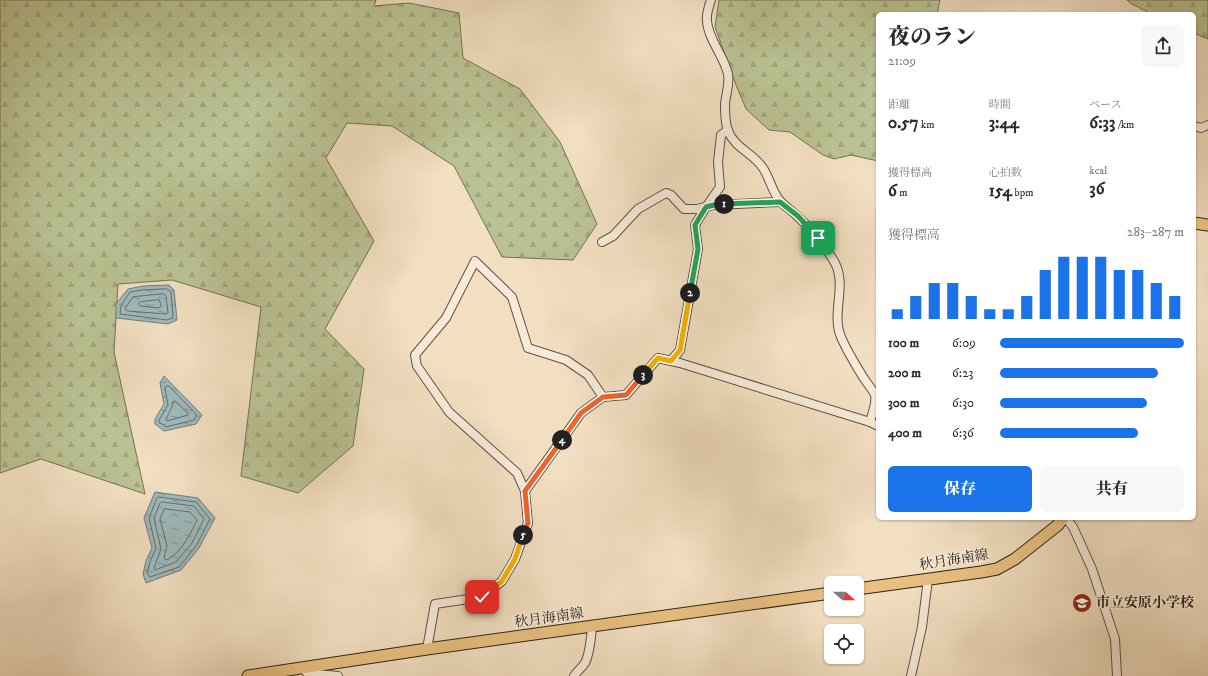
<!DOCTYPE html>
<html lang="ja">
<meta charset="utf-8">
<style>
:root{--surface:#fff;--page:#f7f7f7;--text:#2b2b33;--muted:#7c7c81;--accent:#1a73e8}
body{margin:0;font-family:"IM FELL DW Pica","Noto Serif JP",serif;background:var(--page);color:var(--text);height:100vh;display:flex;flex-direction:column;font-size:15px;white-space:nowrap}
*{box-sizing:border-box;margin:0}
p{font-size:13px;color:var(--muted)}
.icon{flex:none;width:22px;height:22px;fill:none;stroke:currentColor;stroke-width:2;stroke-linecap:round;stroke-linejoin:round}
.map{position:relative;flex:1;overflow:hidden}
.details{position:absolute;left:876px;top:12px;width:320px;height:508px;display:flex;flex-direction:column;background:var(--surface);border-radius:6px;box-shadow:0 1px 3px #0004}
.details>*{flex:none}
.needle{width:26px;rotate:111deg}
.fabs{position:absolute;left:824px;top:576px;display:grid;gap:8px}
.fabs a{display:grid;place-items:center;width:40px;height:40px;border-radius:6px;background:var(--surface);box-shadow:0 1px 3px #0004;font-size:20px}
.pin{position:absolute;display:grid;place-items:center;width:34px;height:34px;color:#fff;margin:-17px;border-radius:8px;box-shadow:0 2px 6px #0006}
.km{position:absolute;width:20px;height:20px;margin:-10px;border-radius:50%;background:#222;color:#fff;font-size:11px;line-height:20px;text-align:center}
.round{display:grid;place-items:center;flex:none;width:42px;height:42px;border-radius:6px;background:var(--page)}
.head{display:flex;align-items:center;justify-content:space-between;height:68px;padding:0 12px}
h1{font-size:22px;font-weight:800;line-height:30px}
.metrics{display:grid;grid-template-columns:repeat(3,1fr);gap:6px;height:68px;padding:4px 12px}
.metrics div{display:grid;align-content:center}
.metrics b{font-size:17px;font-weight:800}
.metrics small{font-size:11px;font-weight:400}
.metrics p{font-size:11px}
.chart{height:112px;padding:8px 12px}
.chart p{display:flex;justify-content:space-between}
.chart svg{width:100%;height:72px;margin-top:4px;stroke:var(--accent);stroke-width:6}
.cta{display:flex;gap:8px;margin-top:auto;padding:8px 12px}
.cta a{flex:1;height:46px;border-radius:6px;background:var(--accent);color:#fff;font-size:16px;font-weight:800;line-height:46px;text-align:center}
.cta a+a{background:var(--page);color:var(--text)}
ul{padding:0 12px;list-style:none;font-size:13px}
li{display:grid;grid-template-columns:64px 48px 1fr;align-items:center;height:30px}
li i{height:10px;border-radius:5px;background:var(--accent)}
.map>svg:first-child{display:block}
.forest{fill:url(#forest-firs);stroke:#727256}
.water{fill:url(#water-ripples);stroke:#707e7b}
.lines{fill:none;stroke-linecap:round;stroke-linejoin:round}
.shore{stroke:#646e6b;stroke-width:1}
.minor-casing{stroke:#5d5244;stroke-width:10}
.major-casing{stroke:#2b231a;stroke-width:13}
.minor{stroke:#f7ead7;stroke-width:8}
.major{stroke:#e9c080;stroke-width:11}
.split-1-casing{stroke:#fff;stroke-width:8}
.split-2-casing{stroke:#fff;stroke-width:8}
.split-3-casing{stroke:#fff;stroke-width:8}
.split-4-casing{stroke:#fff;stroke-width:8}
.split-5-casing{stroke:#fff;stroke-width:8}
.split-6-casing{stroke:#fff;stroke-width:8}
.split-1{stroke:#22a559;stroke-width:5}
.split-2{stroke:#22a559;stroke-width:5}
.split-3{stroke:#f5b400;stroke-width:5}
.split-4{stroke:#f0652b;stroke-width:5}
.split-5{stroke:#f0652b;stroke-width:5}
.split-6{stroke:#f5b400;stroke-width:5}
.labels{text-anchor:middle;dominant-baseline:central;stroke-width:3;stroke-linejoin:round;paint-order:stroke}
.street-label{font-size:14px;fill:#2b231a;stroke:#f7ead7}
.poi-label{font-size:14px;font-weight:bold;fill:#2b231a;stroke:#f7ead7;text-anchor:start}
</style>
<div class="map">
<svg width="1208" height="676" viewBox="0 0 1208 676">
<defs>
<pattern id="forest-firs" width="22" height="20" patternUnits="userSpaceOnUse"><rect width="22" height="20" fill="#bac293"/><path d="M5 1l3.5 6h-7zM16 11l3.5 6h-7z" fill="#a0a67e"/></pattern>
<pattern id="water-ripples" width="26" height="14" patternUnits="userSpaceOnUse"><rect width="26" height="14" fill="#9ebabc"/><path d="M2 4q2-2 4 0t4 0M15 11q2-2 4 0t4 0" fill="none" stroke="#819798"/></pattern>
</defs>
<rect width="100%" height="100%" fill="#f2dfc1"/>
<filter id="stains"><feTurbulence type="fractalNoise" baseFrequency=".005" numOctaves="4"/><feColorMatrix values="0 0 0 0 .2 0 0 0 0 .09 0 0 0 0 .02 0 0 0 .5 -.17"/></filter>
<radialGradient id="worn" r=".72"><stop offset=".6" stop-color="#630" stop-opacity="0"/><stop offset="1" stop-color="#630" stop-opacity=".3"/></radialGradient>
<g class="forest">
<path d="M0,0H376L374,6L409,3L459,13L463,58L520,89L560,142L597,224L573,260L502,257L454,166L392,126L347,123L326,158L374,241L325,329L364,369L353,446L298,493L241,476L261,307L172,280L118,284L114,352L145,494L41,459L0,473Z"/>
<path d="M719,0H940L937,14H878V161L851,155L834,159L823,155L790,132L769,130L746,109L736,85L715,27Z"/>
<path d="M1127,0H1208V39L1194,33V14H1152L1130,3Z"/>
</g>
<g class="water">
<path d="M169,285L174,290L177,320L168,324L116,318V304L128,289L143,286Z"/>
<path d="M164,376L202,415L196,424L164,431L155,424V419L164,404L160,383Z"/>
<path d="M155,492L198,498L215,518L199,548L181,570L146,583L143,574L146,561L152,548L144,518Z"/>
</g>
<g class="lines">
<g class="shore">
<path d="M167,289L171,292L173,316L172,318L167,320L120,314L121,306L130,292L143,290Z"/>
<path d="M164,294L166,296L168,313L166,314L127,311L125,309L126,307L133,297Z"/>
<path d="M159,300L160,302L161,306L159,308L140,306L138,304L140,302Z"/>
<path d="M167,386H169L196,414V417L194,420L166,427L159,422V420L168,405L165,388Z"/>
<path d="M175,401L188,413V415L167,421L166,419L172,407L173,402Z"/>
<path d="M159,497L196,502L210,519L196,546L179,567L150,577L147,573L150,562L156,548L149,518L157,498Z"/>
<path d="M162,502L194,506L204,519L192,543L176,562L155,570L154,568L161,549L154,518L160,503Z"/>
<path d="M166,509L190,512L197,520C191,533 180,555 166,560L164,558L167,546L160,519L164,510Z"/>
</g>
<defs>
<g id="minor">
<path d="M711,0C709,6 706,14 707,21C708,39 724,56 728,74C730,84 726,93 725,104C725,112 725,123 728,131C735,148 753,153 763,168C770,178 772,193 781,202C786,207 792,211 797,216C812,229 825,246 835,263C847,286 831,314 841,337C847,351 855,364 863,377C866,382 873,390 875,395C877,403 872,414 870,422"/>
<path d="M1194,126L1201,128L1208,125"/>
<path d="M602,242L613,236L638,209L666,193L671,195L684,209H697L714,205L780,202"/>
<path d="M671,361L680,350L698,249L695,225L706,207L720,187L718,162L721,135L728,130"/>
<path d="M525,491L581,413L603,397L626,395L658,358L680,363L870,422L878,426"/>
<path d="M1066,518L1073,527L1092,569L1115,639L1117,676"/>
<path d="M427,649L435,604L482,597L502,581L515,559L528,523L525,491L517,473L449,412L417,366L415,355L446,318L475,261L512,297L528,348L566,360L588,375L603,397"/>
<path d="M303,668L307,673L338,676"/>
<path d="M574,676C577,671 582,668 585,663C590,653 591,638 592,627"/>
<path d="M911,676L922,627L928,579"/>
</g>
<g id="major">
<path d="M1194,223L1208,225"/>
<path d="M857,589L981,572L997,569L1015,559L1058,525L1063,518"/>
<path d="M248,676L427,649L831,593"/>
</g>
</defs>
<use href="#minor" class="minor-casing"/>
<use href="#major" class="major-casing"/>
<use href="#minor" class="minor"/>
<use href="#major" class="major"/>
</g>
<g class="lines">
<defs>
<path id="split-1" d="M724,204L780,202L798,216L818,238"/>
<path id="split-2" d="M690,293L698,249L695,225L706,207L714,205L724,204"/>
<path id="split-3" d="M643,375L658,358L671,361L680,350L690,293"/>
<path id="split-4" d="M562,440L581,413L603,397L626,395L643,375"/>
<path id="split-5" d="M523,535L528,523L525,491L562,440"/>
<path id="split-6" d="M482,597L502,581L515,559L523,535"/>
</defs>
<use href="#split-1" class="split-1-casing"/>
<use href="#split-2" class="split-2-casing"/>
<use href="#split-3" class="split-3-casing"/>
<use href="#split-4" class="split-4-casing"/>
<use href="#split-5" class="split-5-casing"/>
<use href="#split-6" class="split-6-casing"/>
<use href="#split-1" class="split-1"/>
<use href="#split-2" class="split-2"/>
<use href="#split-3" class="split-3"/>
<use href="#split-4" class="split-4"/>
<use href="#split-5" class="split-5"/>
<use href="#split-6" class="split-6"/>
</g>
<defs>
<symbol id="school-disc" viewBox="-11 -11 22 22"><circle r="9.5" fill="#8f2418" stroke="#f7ead7"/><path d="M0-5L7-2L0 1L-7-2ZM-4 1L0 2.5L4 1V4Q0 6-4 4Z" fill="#fff"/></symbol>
</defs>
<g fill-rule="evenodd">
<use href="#school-disc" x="1071" y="592" width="22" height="22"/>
</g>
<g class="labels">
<g class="street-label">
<text transform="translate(954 560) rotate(-9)">秋月海南線</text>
<text transform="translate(549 618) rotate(-8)">秋月海南線</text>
</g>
<g class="poi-label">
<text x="1096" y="603">市立安原小学校</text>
</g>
</g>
<rect width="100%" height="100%" filter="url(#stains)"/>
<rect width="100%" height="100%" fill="url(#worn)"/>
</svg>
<div class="fabs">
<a><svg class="needle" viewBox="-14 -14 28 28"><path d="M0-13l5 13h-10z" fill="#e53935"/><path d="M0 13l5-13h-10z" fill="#7c7c81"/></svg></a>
<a><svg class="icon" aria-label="locate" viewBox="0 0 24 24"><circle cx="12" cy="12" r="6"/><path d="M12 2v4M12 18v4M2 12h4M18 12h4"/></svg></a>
</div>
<div class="pin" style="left:818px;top:238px;background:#1e9e55"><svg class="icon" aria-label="arrive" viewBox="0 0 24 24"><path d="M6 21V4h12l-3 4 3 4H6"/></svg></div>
<div class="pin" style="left:482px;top:597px;background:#d93025"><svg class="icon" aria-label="check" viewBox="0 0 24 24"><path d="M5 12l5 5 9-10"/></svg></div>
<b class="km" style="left:724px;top:204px">1</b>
<b class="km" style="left:690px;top:293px">2</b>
<b class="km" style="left:643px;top:375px">3</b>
<b class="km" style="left:562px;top:440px">4</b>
<b class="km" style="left:523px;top:535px">5</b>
<section class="details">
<div class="head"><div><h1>夜のラン</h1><p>21:09</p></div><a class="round"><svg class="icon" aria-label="share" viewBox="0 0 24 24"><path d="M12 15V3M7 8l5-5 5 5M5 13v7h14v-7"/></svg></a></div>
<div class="metrics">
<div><p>距離</p><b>0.57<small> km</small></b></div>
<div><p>時間</p><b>3:44</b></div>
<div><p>ペース</p><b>6:33<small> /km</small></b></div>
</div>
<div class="metrics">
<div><p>獲得標高</p><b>6<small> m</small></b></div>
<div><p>心拍数</p><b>154<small> bpm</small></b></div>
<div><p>kcal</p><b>36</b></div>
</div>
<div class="chart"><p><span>獲得標高</span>283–287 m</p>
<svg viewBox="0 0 160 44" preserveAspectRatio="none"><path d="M5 44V38M15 44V30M25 44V22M35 44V22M45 44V30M55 44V38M65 44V38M75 44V30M85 44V14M95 44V6M105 44V6M115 44V6M125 44V14M135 44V14M145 44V22M155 44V30"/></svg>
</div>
<ul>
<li><b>100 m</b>6:09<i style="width:100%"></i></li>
<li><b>200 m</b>6:23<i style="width:86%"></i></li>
<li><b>300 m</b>6:30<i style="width:80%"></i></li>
<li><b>400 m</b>6:36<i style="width:75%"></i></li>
</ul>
<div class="cta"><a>保存</a><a>共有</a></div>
</section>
</div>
